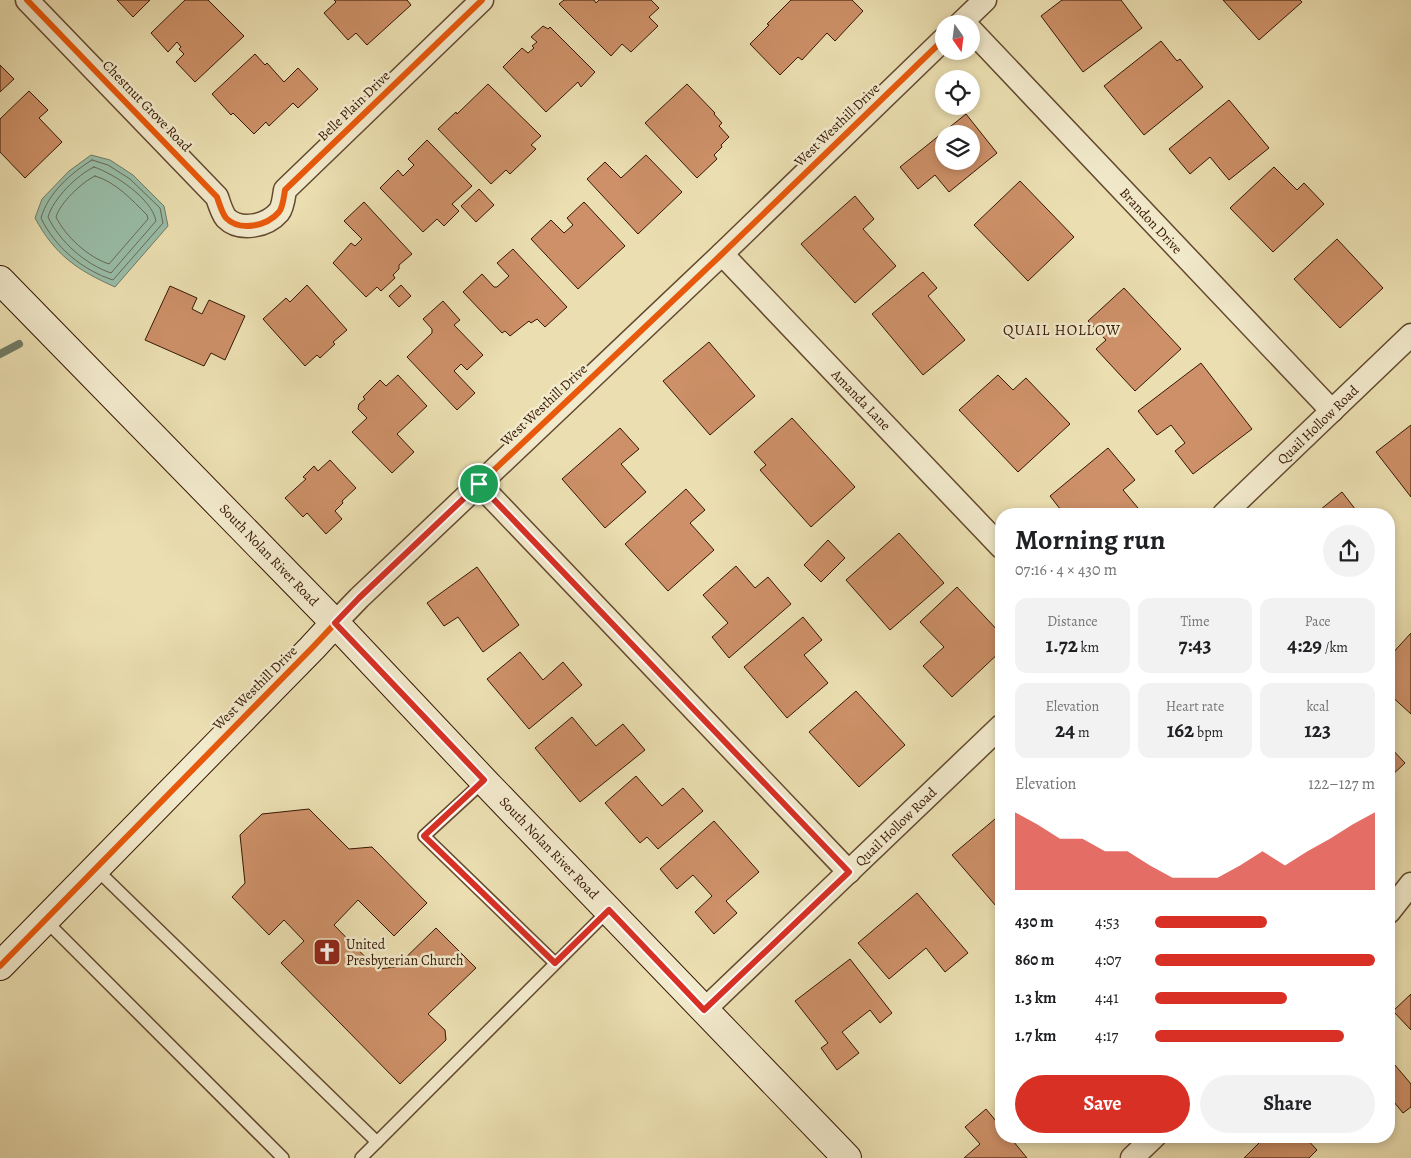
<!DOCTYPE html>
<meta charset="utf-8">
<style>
:root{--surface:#fff;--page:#f2f2f2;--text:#202124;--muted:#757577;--accent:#d93025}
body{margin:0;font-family:Alegreya,serif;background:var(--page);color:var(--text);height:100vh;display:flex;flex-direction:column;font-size:19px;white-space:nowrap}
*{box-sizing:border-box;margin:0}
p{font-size:16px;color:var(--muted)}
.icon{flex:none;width:28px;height:28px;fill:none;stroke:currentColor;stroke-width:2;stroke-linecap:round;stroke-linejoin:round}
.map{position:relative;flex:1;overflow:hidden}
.details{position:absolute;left:995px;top:508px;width:400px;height:635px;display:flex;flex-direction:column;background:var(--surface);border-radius:20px;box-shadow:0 2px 8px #0003}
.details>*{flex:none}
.needle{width:32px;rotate:166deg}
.tools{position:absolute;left:935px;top:15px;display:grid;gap:10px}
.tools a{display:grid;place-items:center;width:45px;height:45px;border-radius:50%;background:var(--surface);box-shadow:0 2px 8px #0003;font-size:25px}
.pin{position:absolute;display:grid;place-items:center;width:42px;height:42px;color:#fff;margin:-21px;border:2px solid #fff;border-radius:50%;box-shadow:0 1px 5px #0007}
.round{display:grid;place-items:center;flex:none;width:52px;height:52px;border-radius:26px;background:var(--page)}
.head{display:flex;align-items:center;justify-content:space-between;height:85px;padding:0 20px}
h1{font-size:28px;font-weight:700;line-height:38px}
.stats{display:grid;grid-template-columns:repeat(3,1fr);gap:8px;height:85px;padding:5px 20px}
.stats div{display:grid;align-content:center;border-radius:12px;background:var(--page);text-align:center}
.stats b{font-size:21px;font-weight:700}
.stats small{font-size:14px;font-weight:400}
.stats p{font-size:14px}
.chart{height:140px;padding:10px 20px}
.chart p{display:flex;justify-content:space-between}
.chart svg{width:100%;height:90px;margin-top:5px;fill:var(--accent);opacity:.7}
.action{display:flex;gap:10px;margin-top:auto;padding:10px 20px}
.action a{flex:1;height:58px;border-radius:30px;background:var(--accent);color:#fff;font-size:20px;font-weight:700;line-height:58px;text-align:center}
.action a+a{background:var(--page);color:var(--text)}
ul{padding:0 20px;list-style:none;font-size:16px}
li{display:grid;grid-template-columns:80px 60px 1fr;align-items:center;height:38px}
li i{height:12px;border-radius:6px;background:var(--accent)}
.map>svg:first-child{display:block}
.water{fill:#99bda8;stroke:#717b66}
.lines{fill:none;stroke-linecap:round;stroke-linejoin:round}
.shore{stroke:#686a56;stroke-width:1}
.stream{stroke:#717b66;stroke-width:8}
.building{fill:#cd9068;stroke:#361703;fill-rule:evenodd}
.lane-casing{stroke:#63492e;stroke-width:14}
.street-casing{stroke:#63492e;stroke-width:25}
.secondary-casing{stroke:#361703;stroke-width:30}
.lane{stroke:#f2eacc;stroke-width:11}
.street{stroke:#f2eacc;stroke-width:22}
.secondary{stroke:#f2eacc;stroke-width:28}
.cycleway-casing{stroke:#f2eacc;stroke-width:9}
.cycleway{stroke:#e8590c;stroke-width:6}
.route-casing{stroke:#fff;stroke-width:10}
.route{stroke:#d93025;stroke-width:6}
.labels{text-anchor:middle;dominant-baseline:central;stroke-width:5;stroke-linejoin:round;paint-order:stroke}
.street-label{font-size:14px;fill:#361703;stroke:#f2eacc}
.poi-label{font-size:14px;fill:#361703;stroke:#f2eacc;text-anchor:start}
.neighbourhood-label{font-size:15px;letter-spacing:1px;fill:#361703;stroke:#f2eacc}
</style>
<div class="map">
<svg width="1411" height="1158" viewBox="0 0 1411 1158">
<rect width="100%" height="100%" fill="#ebdfb1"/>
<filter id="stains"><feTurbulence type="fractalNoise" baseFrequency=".004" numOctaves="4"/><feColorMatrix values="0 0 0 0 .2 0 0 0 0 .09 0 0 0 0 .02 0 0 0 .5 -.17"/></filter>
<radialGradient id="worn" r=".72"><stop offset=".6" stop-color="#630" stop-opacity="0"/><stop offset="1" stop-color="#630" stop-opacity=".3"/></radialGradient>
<path class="water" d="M91,155L110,160L133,175L164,206L168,226L115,287C77,270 55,255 35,218L42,199L69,171Z"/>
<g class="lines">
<g class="shore">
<path d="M92,160L108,165L130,179L160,208L163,223L113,280C82,270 55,247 41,218C48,193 71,173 92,160Z"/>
<path d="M94,167C115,174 152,199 156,221L111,273C85,264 60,242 48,217C53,199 77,175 94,167Z"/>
<path d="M95,176C116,182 132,200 147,215L148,219L109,264C88,257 66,237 56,217C60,203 82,182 95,176Z"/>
</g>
<path class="stream" d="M0,354L19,344"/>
</g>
<g class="building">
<path d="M117,0H150L133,17Z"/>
<path d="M185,0H208L244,36L195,82L176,62L184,54L179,49L181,47L177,42L168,52L151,33Z"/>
<path d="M334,0H407L411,5L367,45L356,33L348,40L324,13L336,2Z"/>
<path d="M564,0H594L596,3L599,0H651L659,8L649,17L658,26L631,52L622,44L611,56L559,4Z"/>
<path d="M791,0H852L863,11L835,41L827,33L802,60L798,57L780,75L750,44L769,25L767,24Z"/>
<path d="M1062,0H1121L1142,28L1083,72L1041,16Z"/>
<path d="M1223,0H1300L1302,2L1259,40Z"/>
<path d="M543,26L548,29L550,27L595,72L581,87L578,82L546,112L503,67L522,48L528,53L534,48L532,46L537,42L531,37Z"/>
<path d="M1161,41L1177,61L1180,59L1203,87L1144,135L1104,86Z"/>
<path d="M255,54L265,65L267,63L284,82L298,68L318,89L298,108L293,103L269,126L266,122L254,134L233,113L231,115L212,94Z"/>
<path d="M0,65L14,79L0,92Z"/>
<path d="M488,84L541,136L531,145L536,149L510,174L506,170L491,184L438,129L456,112L457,114Z"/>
<path d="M687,84L715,113L714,114L722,123L719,126L729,137L721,145L722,147L714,155L717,159L697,178L645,123Z"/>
<path d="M29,91L48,110L39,118L62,142L25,178L0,152V119Z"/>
<path d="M1229,100L1269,148L1229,180L1210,157L1190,174L1169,149Z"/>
<path d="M966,114L997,153L949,192L935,175L918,189L900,167ZM944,134H971V161H944Z"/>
<path d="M427,140L472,186L452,204L459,211L444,226L437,219L423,232L380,188L398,170L403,176L414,165L408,159Z"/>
<path d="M646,155L682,192L638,234L587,179L605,162L621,178Z"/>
<path d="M1274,167L1297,190L1304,183L1324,204L1273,252L1230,208Z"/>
<path d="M1020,181L1074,237L1028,281L974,225Z"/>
<path d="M479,189L494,205L476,222L461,206Z"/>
<path d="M855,196L874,219L863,229L896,266L855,303L801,244Z"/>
<path d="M364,202L412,254L399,265V269L393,275L395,278L381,291L377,287L366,297L333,263L351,243L355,246L362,239L344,221Z"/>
<path d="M584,202L625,246L578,289L531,239L551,220L564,233L573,225L567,218Z"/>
<path d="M1337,239L1383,288L1340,328L1294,279Z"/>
<path d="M513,249L567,307L545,327L537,319L531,323L529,321L510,336L505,331L502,333L463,292L482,274L494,287H497L509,276L497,263Z"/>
<path d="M923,272L937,288L928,296L965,340L923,375L872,314Z"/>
<path d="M307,285L347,330L333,342L335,344L320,358L317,355L305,366L263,319L286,298L290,302Z"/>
<path d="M401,285L411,296L399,307L389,296Z"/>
<path d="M170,286L197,298L192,309L202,314L209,300L245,316L225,360L211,353L204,366L145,340Z"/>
<path d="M1124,288L1181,349L1135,391L1096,349L1106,340L1088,321Z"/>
<path d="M443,301L460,320L454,325L483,355L467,370L461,364L454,371L475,393L457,410L407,357L432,333V329L423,319Z"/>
<path d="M709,342L755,396L710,435L663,381Z"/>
<path d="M1201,363L1252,429L1193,474L1175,451L1185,443L1171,425L1157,435L1138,411Z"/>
<path d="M398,375L427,406L397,434L414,452L392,473L352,432L367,418L358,409L359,404L365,399L363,397L380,380L386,386Z"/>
<path d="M998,375L1013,390L1026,378L1070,424L1018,472L959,410Z"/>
<path d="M792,418L855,487L811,527L760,470L766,465L754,452Z"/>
<path d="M1411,425V497L1376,452Z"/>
<path d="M620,428L639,449L621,464L646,492L605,528L562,479Z"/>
<path d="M1108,448L1135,480L1123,490L1143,514H1064L1050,496Z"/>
<path d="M330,460L356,488L342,501L343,503L335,511L342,519L326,534L307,513L303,517L285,498L306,479L303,477L314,466L318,471Z"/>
<path d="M686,489L705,510L690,523L714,550L668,591L625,544Z"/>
<path d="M1342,492L1359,514H1315Z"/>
<path d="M899,533L944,583L890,630L846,580Z"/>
<path d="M828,540L845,558L821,582L804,565Z"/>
<path d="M736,566L755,588L768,577L791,604L729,658L712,637L728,623L703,595Z"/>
<path d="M477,567L519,625L483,652L458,617L444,626L427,603Z"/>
<path d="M957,587L1001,634V651L952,697L923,666L944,647L920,622Z"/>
<path d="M803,617L822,640L804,655L828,683L787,718L744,667Z"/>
<path d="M1411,633V714L1389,694V657Z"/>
<path d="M520,652L543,680L563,662L582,685L529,729L487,679Z"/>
<path d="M856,691L905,745L859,787L809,732Z"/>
<path d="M572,717L596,746L623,724L645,750L580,802L535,748Z"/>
<path d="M1389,746L1405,763L1389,778Z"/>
<path d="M636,776L662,806L683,788L703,811L658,849L647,837L640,843L605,803Z"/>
<path d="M309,809L349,849L372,847L427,903L394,936L358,900L334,925L377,969L396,967L436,928L476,968L428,1014L445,1030L446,1040L400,1084L281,963L304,941L284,920L269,935L232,897L245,883L240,835L262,814Z"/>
<path d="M1001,814V901L996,906L952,855Z"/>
<path d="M714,821L759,872L726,901L737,913L714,934L695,912L712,896L693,875L677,889L660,869Z"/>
<path d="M917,893L968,953L945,972L926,948L889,979L858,943Z"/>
<path d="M850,959L892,1013L880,1023L870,1010L842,1032L859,1053L837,1070L821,1048L828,1043L795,1001Z"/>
<path d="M1411,994V1030L1393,1011Z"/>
<path d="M1389,1058L1411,1084V1107L1403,1113L1389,1096Z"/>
<path d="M986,1109L1001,1127V1136H1009L1027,1158H964L980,1144L965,1127Z"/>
<path d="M1266,1136H1304L1317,1150L1309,1158H1244Z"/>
</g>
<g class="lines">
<defs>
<g id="lane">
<path d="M484,781L424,836L555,963"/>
<path d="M95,868L377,1142L609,910"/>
<path d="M45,920L283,1158"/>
<path d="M361,1158L377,1142"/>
</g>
<g id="street">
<path d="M27,0L217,197C219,203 222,213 226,218C240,232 267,226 279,212C283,207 284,196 285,190L482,0"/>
<path d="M960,24L985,0"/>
<path d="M971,30L1332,411"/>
<path d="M722,254L1001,547"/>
<path d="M479,484L849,872"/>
<path d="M1224,514L1411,335"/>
<path d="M335,623L359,598L722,254L944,39"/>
<path d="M1389,912L1411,884"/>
<path d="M704,1010L1001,726"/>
<path d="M1132,1158L1155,1136"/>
</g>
<g id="secondary">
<path d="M0,280L335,623L484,781L847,1158"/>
<path d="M0,966L312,648L335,623"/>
</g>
</defs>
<use href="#lane" class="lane-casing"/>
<use href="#street" class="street-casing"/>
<use href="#secondary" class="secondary-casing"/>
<use href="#lane" class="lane"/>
<use href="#street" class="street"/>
<use href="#secondary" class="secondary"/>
<defs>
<g id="cycleway">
<path d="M27,0L217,197C219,203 222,213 226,218C240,232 267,226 279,212C283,207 284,196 285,190L482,0"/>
<path d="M0,966L312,648L359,598L722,254L944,39"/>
</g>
</defs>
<use href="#cycleway" class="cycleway-casing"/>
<use href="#cycleway" class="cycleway"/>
</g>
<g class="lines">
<defs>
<path id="route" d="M479,484L849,872L704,1010L609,910L555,963L424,836L484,780L335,623L359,598Z"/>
</defs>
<use href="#route" class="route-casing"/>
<use href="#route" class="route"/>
</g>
<defs>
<symbol id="church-square" viewBox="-11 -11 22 22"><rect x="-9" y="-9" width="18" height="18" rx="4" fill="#8f2418" stroke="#f2eacc"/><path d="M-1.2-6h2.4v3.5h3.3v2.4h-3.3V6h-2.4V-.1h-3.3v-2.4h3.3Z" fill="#fff"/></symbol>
</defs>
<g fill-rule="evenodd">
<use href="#church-square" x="311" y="936" width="32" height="32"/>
</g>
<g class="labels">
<g class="street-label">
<text transform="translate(147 106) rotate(46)">Chestnut Grove Road</text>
<text transform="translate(354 106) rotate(-44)">Belle Plain Drive</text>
<text transform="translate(837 125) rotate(-44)">West Westhill Drive</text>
<text transform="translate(1151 221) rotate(47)">Brandon Drive</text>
<text transform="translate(861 400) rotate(46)">Amanda Lane</text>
<text transform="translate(544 405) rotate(-43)">West Westhill Drive</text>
<text transform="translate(1318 425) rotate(-44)">Quail Hollow Road</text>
<text transform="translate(269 555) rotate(46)">South Nolan River Road</text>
<text transform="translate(255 688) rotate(-45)">West Westhill Drive</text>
<text transform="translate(896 827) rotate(-44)">Quail Hollow Road</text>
<text transform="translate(549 848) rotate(46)">South Nolan River Road</text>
</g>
<g class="poi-label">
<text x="346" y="944">United<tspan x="346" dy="16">Presbyterian Church</tspan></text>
</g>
<g class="neighbourhood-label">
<text x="1062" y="330">QUAIL HOLLOW</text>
</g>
</g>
<rect width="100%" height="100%" filter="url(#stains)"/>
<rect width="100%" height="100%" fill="url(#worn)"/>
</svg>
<div class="tools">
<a><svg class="needle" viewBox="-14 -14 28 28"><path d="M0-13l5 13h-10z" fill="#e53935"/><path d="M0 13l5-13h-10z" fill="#757577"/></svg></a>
<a><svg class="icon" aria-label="locate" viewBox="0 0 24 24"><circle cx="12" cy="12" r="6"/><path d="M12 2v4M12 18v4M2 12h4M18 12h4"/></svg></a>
<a><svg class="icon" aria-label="layers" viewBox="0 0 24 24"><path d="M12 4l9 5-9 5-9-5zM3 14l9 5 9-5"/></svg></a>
</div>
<div class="pin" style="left:479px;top:484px;background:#1e9e55"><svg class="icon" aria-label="arrive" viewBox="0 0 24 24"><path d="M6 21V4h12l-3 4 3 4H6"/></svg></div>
<section class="details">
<div class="head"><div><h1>Morning run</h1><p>07:16 · 4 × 430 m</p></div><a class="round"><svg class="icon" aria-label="share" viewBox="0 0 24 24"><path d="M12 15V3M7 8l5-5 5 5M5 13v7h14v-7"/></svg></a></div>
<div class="stats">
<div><p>Distance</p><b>1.72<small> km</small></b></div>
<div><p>Time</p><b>7:43</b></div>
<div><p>Pace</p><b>4:29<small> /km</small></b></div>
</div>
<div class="stats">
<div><p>Elevation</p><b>24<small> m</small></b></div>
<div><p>Heart rate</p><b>162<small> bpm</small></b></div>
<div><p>kcal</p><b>123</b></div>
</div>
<div class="chart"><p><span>Elevation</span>122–127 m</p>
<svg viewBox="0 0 160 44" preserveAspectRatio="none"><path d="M0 44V6L10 12L20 19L30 19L40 25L50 25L60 32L70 38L80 38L90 38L100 32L110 25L120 32L130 25L140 19L150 12L160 6V44z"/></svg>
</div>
<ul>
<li><b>430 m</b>4:53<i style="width:51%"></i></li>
<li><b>860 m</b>4:07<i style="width:100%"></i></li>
<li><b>1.3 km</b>4:41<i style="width:60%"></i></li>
<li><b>1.7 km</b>4:17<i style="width:86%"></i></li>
</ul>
<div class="action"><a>Save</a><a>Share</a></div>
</section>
</div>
